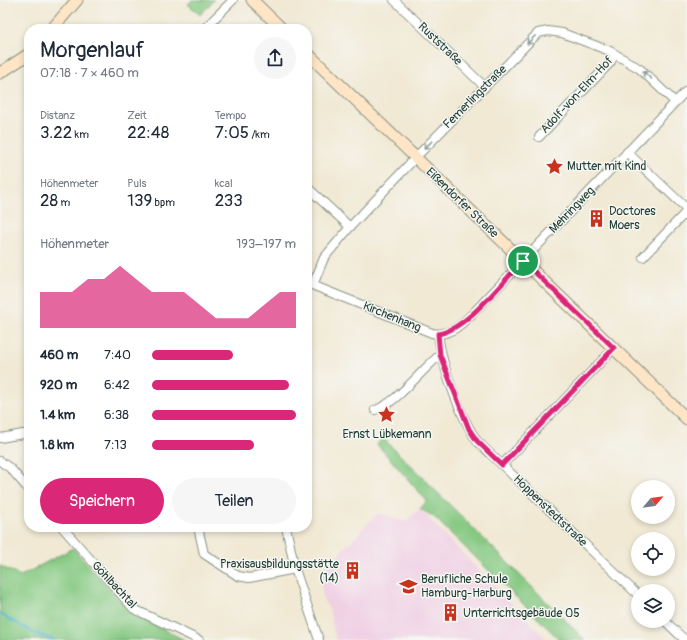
<!DOCTYPE html>
<html lang="de">
<meta charset="utf-8">
<style>
:root{--surface:#fff;--page:#f6f6f7;--text:#1f2937;--muted:#747a83;--accent:#db2777}
body{margin:0;font-family:Pangolin,sans-serif;background:var(--page);color:var(--text);height:100vh;display:flex;flex-direction:column;font-size:15px;white-space:nowrap}
*{box-sizing:border-box;margin:0}
p{font-size:13px;color:var(--muted)}
.icon{flex:none;width:22px;height:22px;fill:none;stroke:currentColor;stroke-width:2;stroke-linecap:round;stroke-linejoin:round}
.map{position:relative;flex:1;overflow:hidden}
.panel{position:absolute;left:24px;top:24px;width:288px;height:508px;display:flex;flex-direction:column;background:var(--surface);border-radius:16px;box-shadow:0 2px 6px #0003}
.panel>*{flex:none}
.needle{width:26px;rotate:61deg}
.tools{position:absolute;left:631px;top:480px;display:grid;gap:8px}
.tools a{display:grid;place-items:center;width:44px;height:44px;border-radius:50%;background:var(--surface);box-shadow:0 2px 6px #0003;font-size:20px}
.pin{position:absolute;display:grid;place-items:center;width:34px;height:34px;color:#fff;margin:-17px;border:2px solid #fff;border-radius:50%;box-shadow:0 1px 4px #0007}
.round{display:grid;place-items:center;flex:none;width:42px;height:42px;border-radius:21px;background:var(--page)}
.summary{display:flex;align-items:center;justify-content:space-between;height:68px;padding:0 16px}
h1{font-size:22px;font-weight:600;line-height:30px}
.figures{display:grid;grid-template-columns:repeat(3,1fr);gap:6px;height:68px;padding:4px 16px}
.figures div{display:grid;align-content:center}
.figures b{font-size:17px;font-weight:600}
.figures small{font-size:11px;font-weight:400}
.figures p{font-size:11px}
.chart{height:112px;padding:8px 16px}
.chart p{display:flex;justify-content:space-between}
.chart svg{width:100%;height:72px;margin-top:4px;fill:var(--accent);opacity:.7}
.button{display:flex;gap:8px;margin-top:auto;padding:8px 16px}
.button a{flex:1;height:46px;border-radius:24px;background:var(--accent);color:#fff;font-size:16px;font-weight:600;line-height:46px;text-align:center}
.button a+a{background:var(--page);color:var(--text)}
ul{padding:0 16px;list-style:none;font-size:13px}
li{display:grid;grid-template-columns:64px 48px 1fr;align-items:center;height:30px}
li i{height:10px;border-radius:5px;background:var(--accent)}
.map>svg:first-child{display:block}
.built{fill:#f0d0e4}
.green{fill:#86c982;stroke:#52835b}
.lines{fill:none;stroke-linecap:round;stroke-linejoin:round}
.stream{stroke:#48b2c7;stroke-width:2.5}
.street-casing{stroke:#889384;stroke-width:10}
.secondary-casing{stroke:#889384;stroke-width:13}
.street{stroke:#fff;stroke-width:8}
.secondary{stroke:#fee5c5;stroke-width:11}
.oneway{stroke:#8f9e9a}
.route-casing{stroke:#fff;stroke-width:8}
.route{stroke:#db2777;stroke-width:5}
.labels{text-anchor:middle;dominant-baseline:central;stroke-width:3;stroke-linejoin:round;paint-order:stroke}
.street-label{font-size:12px;fill:#1f3d34;stroke:#f6f6f2}
.poi-label{font-size:12px;fill:#1f3d34;stroke:#f6f6f2;text-anchor:start}
</style>
<div class="map">
<svg width="687" height="640" viewBox="0 0 687 640">
<rect width="100%" height="100%" fill="#f6f6f2"/>
<filter id="ink" filterUnits="userSpaceOnUse"><feTurbulence type="fractalNoise" baseFrequency=".025" numOctaves="2"/><feDisplacementMap in="SourceGraphic" scale="8" xChannelSelector="R" yChannelSelector="G"/><feConvolveMatrix kernelMatrix="1 2 1 2 8 2 1 2 1" color-interpolation-filters="sRGB"/></filter>
<filter id="wash" filterUnits="userSpaceOnUse"><feTurbulence type="fractalNoise" baseFrequency=".012" numOctaves="4" result="noise"/><feDisplacementMap in="SourceGraphic" scale="16" xChannelSelector="R" yChannelSelector="G"/><feGaussianBlur stdDeviation="0.9" result="paint"/><feColorMatrix in="noise" values="0 0 0 0 0 0 0 0 0 0 0 0 0 0 0 0 0 1.4 0 .05"/><feComposite in="paint" operator="in"/></filter>
<g filter="url(#wash)">
<rect width="100%" height="100%" fill="#f1e9d4"/>
<path class="built" d="M420,509L430,520L547,640H336L329,609L323,599L320,574L378,513L405,522Z"/>
<g class="green">
<path d="M192,0H214L200,15L188,4Z"/>
<path d="M383,438L585,640H560L433,516L420,509L427,501L377,444Z"/>
<path d="M73,548L133,615L185,640H0V566L21,576Z"/>
</g>
<g class="lines">
<path class="stream" d="M0,614L36,634L54,640"/>
</g>
</g>
<g filter="url(#ink)">
<g class="lines">
<defs>
<g id="street">
<path d="M394,0L485,87"/>
<path d="M204,29L233,0"/>
<path d="M539,137L610,63L615,54"/>
<path d="M627,152L687,209"/>
<path d="M307,187L350,227"/>
<path d="M643,257L687,211"/>
<path d="M307,283L432,333C451,337 464,322 476,310L687,90"/>
<path d="M313,285L324,258L350,227L416,157L538,33L548,31L562,33L610,51L640,69L675,102"/>
<path d="M438,334C442,366 459,414 477,441L638,595"/>
<path d="M375,410C395,405 422,369 440,355"/>
<path d="M0,438L23,434"/>
<path d="M0,461L11,469L29,490"/>
<path d="M502,465L614,348"/>
<path d="M62,527L134,609L199,640"/>
<path d="M198,527L204,554L238,576L249,578L295,569"/>
<path d="M286,527L295,569L319,640"/>
<path d="M665,621L685,640"/>
</g>
<g id="secondary">
<path d="M252,0L282,29"/>
<path d="M52,29L77,0"/>
<path d="M307,53L687,419"/>
<path d="M0,73L29,54"/>
</g>
</defs>
<use href="#street" class="street-casing"/>
<use href="#secondary" class="secondary-casing"/>
<use href="#street" class="street"/>
<use href="#secondary" class="secondary"/>
</g>
<defs><path id="oneway-shaft" d="M-6 0H5M1.5-3L5.5 0L1.5 3" fill="none" stroke-width="1.6" stroke-linecap="round" stroke-linejoin="round"/></defs>
<g class="oneway">
<use href="#oneway-shaft" transform="translate(531 40) rotate(135)"/>
<use href="#oneway-shaft" transform="translate(647 75) rotate(-139)"/>
<use href="#oneway-shaft" transform="translate(428 145) rotate(134)"/>
</g>
</g>
<g class="lines" filter="url(#ink)">
<defs>
<path id="route" d="M523,261L614,348L502,465L477,441L469,429L440,355L438,334C467,329 502,282 523,261Z"/>
</defs>
<use href="#route" class="route-casing"/>
<use href="#route" class="route"/>
</g>
<defs>
<symbol id="sight-bare" viewBox="-9 -9 18 18"><path d="M0-6L1.8-2.2L6-1.7L2.9 1.2L3.7 5.4L0 3.3L-3.7 5.4L-2.9 1.2L-6-1.7L-1.8-2.2Z" fill="#c8321e" stroke="#f6f6f2" stroke-width="2.5" paint-order="stroke"/></symbol>
<symbol id="building-bare" viewBox="-9 -9 18 18"><path d="M-4-6H4V6H1V3H-1V6H-4ZM-2.5-4.3h1.7v1.8h-1.7ZM.8-4.3h1.7v1.8H.8ZM-2.5-1h1.7V.8h-1.7ZM.8-1h1.7V.8H.8Z" fill="#c8321e" stroke="#f6f6f2" stroke-width="2.5" paint-order="stroke"/></symbol>
<symbol id="school-bare" viewBox="-9 -9 18 18"><path d="M0-5L7-2L0 1L-7-2ZM-4 1L0 2.5L4 1V4Q0 6-4 4Z" fill="#c8321e" stroke="#f6f6f2" stroke-width="2.5" paint-order="stroke"/></symbol>
</defs>
<g fill-rule="evenodd">
<use href="#sight-bare" x="542" y="154" width="25" height="25"/>
<use href="#building-bare" x="584" y="206" width="25" height="25"/>
<use href="#sight-bare" x="374" y="402" width="25" height="25"/>
<use href="#building-bare" x="340" y="558" width="25" height="25"/>
<use href="#school-bare" x="396" y="574" width="25" height="25"/>
<use href="#building-bare" x="438" y="600" width="25" height="25"/>
</g>
<g class="labels">
<g class="street-label">
<text transform="translate(440 44) rotate(44)">Ruststraße</text>
<text transform="translate(577 95) rotate(-47)">Adolf-von-Elm-Hof</text>
<text transform="translate(475 97) rotate(-45)">Femerlingstraße</text>
<text transform="translate(462 203) rotate(44)">Eißendorfer Straße</text>
<text transform="translate(572 210) rotate(-46)">Mehringweg</text>
<text transform="translate(392 317) rotate(22)">Kirchenhang</text>
<text transform="translate(550 511) rotate(44)">Hoppenstedtstraße</text>
<text transform="translate(114 585) rotate(47)">Göhlbachtal</text>
</g>
<g class="poi-label">
<text x="567" y="166">Mutter mit Kind</text>
<text x="609" y="211">Doctores<tspan x="609" dy="14">Moers</tspan></text>
<text x="387" y="434" text-anchor="middle">Ernst Lübkemann</text>
<text x="339" y="564" text-anchor="end">Praxisausbildungsstätte<tspan x="339" dy="14">(14)</tspan></text>
<text x="421" y="579">Berufliche Schule<tspan x="421" dy="14">Hamburg-Harburg</tspan></text>
<text x="463" y="613">Unterrichtsgebäude 05</text>
</g>
</g>
</svg>
<div class="tools">
<a><svg class="needle" viewBox="-14 -14 28 28"><path d="M0-13l5 13h-10z" fill="#e53935"/><path d="M0 13l5-13h-10z" fill="#747a83"/></svg></a>
<a><svg class="icon" aria-label="locate" viewBox="0 0 24 24"><circle cx="12" cy="12" r="6"/><path d="M12 2v4M12 18v4M2 12h4M18 12h4"/></svg></a>
<a><svg class="icon" aria-label="layers" viewBox="0 0 24 24"><path d="M12 4l9 5-9 5-9-5zM3 14l9 5 9-5"/></svg></a>
</div>
<div class="pin" style="left:523px;top:261px;background:#1e9e55"><svg class="icon" aria-label="arrive" viewBox="0 0 24 24"><path d="M6 21V4h12l-3 4 3 4H6"/></svg></div>
<section class="panel">
<div class="summary"><div><h1>Morgenlauf</h1><p>07:18 · 7 × 460 m</p></div><a class="round"><svg class="icon" aria-label="share" viewBox="0 0 24 24"><path d="M12 15V3M7 8l5-5 5 5M5 13v7h14v-7"/></svg></a></div>
<div class="figures">
<div><p>Distanz</p><b>3.22<small> km</small></b></div>
<div><p>Zeit</p><b>22:48</b></div>
<div><p>Tempo</p><b>7:05<small> /km</small></b></div>
</div>
<div class="figures">
<div><p>Höhenmeter</p><b>28<small> m</small></b></div>
<div><p>Puls</p><b>139<small> bpm</small></b></div>
<div><p>kcal</p><b>233</b></div>
</div>
<div class="chart"><p><span>Höhenmeter</span>193–197 m</p>
<svg viewBox="0 0 160 44" preserveAspectRatio="none"><path d="M0 44V22L10 22L20 22L30 14L40 14L50 6L60 14L70 22L80 22L90 22L100 30L110 38L120 38L130 38L140 30L150 22L160 22V44z"/></svg>
</div>
<ul>
<li><b>460 m</b>7:40<i style="width:56%"></i></li>
<li><b>920 m</b>6:42<i style="width:95%"></i></li>
<li><b>1.4 km</b>6:38<i style="width:100%"></i></li>
<li><b>1.8 km</b>7:13<i style="width:71%"></i></li>
</ul>
<div class="button"><a>Speichern</a><a>Teilen</a></div>
</section>
</div>
